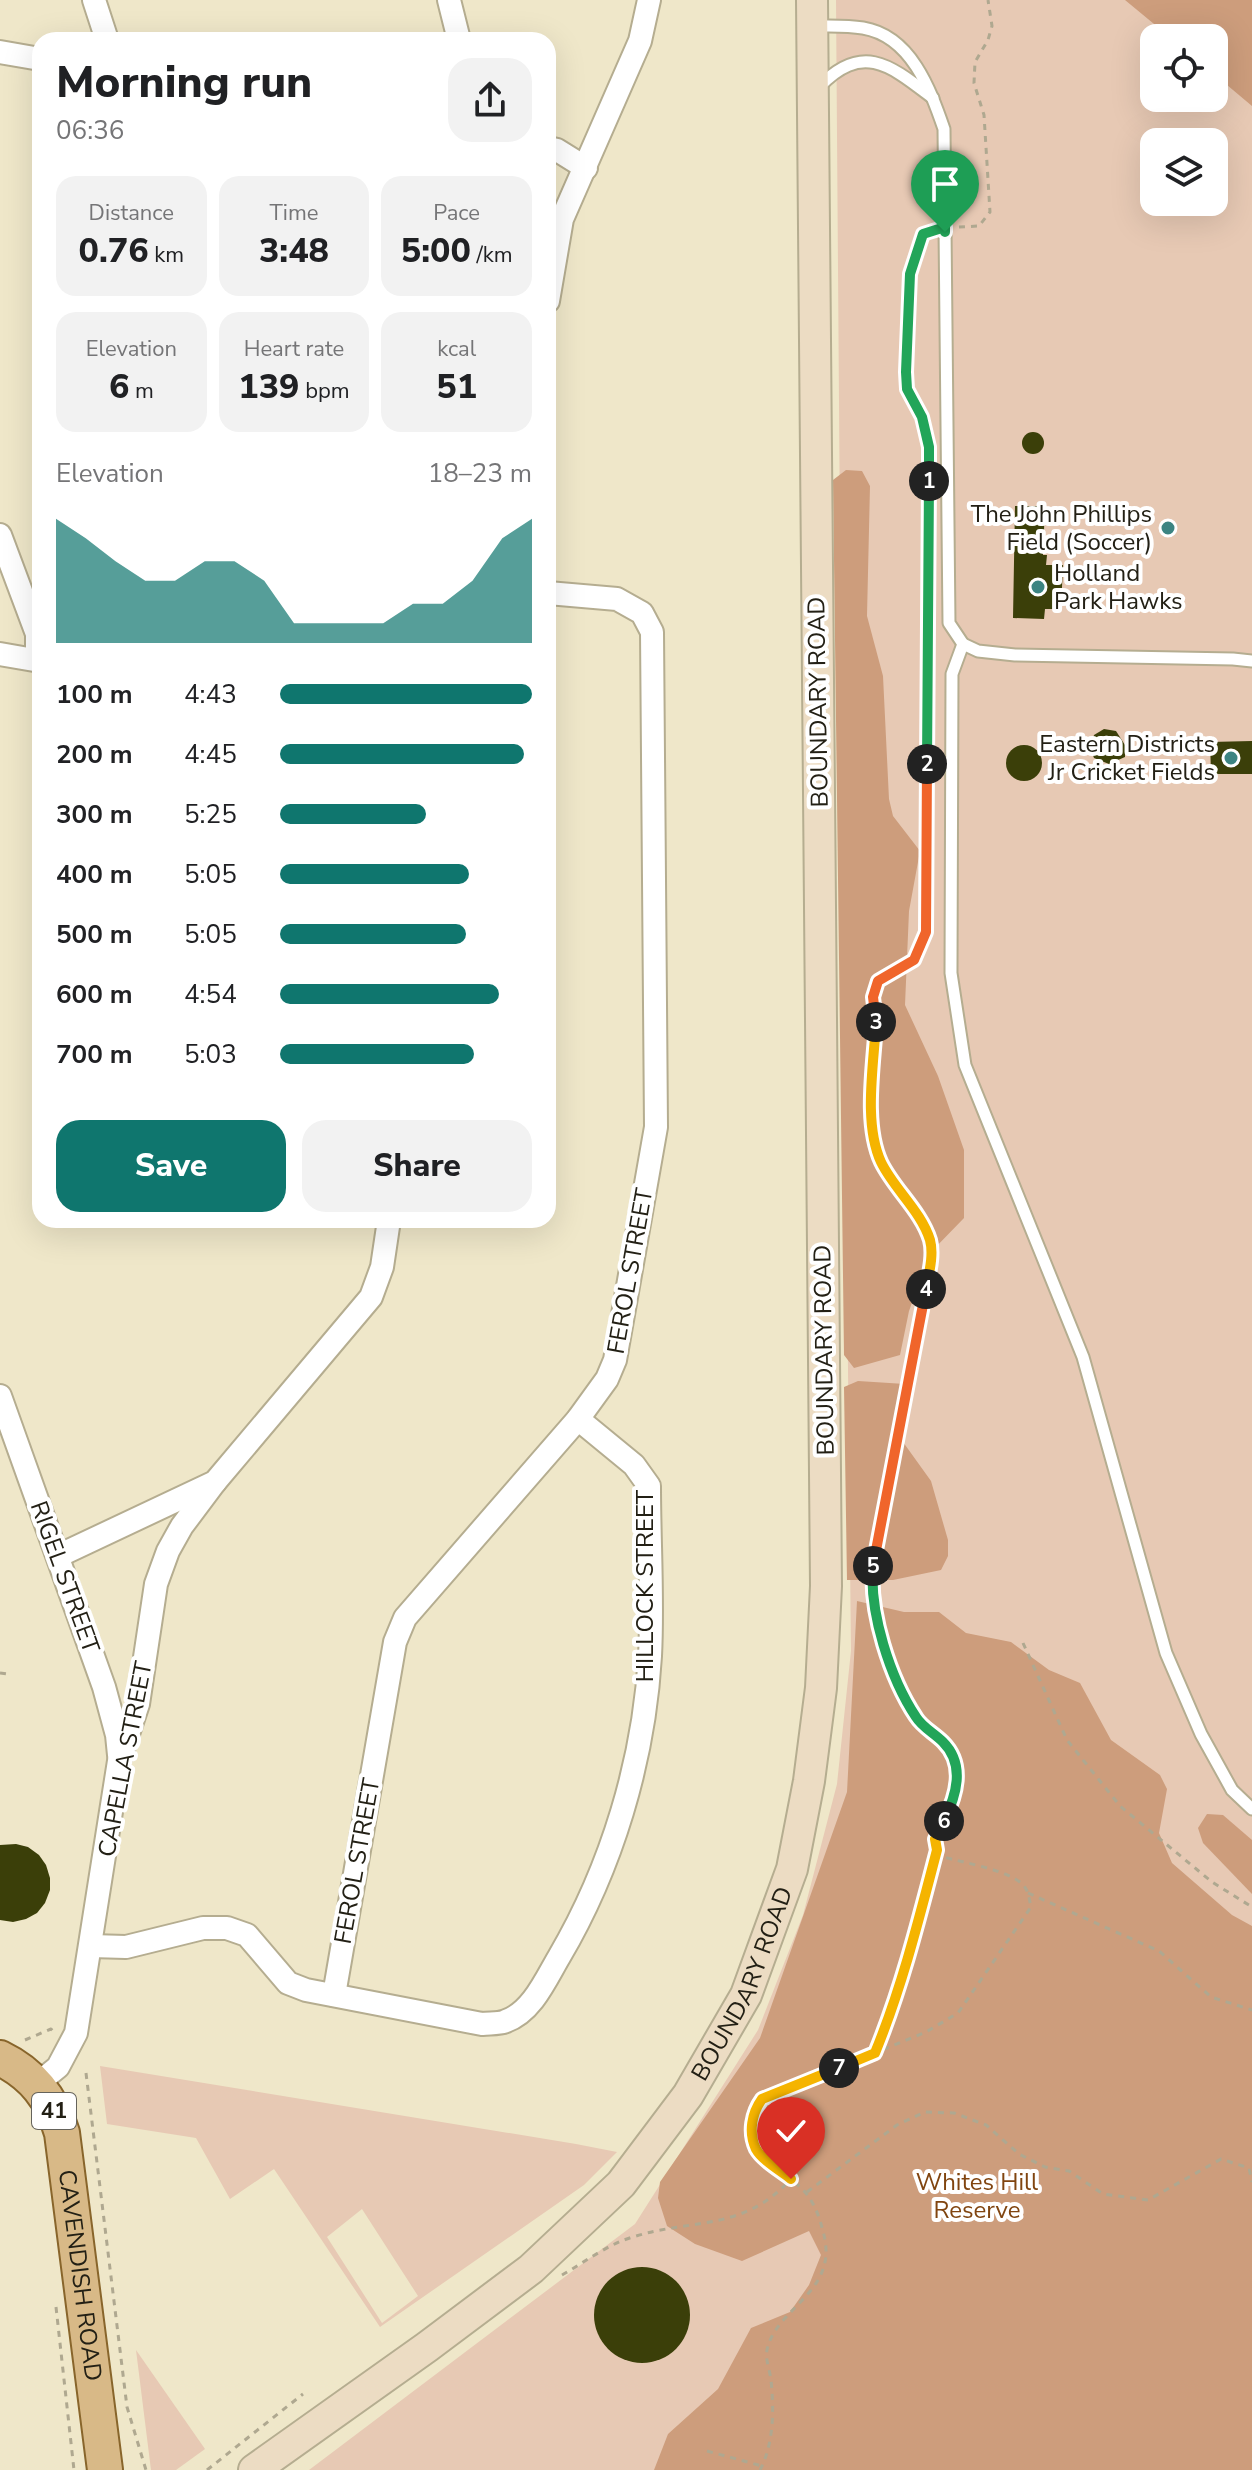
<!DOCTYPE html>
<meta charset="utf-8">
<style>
:root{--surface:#fff;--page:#f2f2f2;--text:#202124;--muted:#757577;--accent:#0f766e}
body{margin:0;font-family:"Nunito Sans",sans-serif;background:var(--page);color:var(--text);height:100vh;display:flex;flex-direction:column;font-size:30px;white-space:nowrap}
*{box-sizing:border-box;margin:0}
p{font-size:26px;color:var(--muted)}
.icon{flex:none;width:44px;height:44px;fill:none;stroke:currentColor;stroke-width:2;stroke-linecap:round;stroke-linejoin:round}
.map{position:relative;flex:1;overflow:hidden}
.sheet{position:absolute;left:32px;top:32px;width:524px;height:1196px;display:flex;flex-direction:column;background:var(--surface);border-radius:24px;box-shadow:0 8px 32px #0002}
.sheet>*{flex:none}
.fabs{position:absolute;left:1140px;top:24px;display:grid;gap:16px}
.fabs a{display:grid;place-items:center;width:88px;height:88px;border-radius:16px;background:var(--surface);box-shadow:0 8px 32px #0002;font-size:40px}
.pin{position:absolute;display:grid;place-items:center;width:68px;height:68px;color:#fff;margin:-82px -34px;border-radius:50% 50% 50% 0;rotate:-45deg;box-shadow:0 0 8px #0007}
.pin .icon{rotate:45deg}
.km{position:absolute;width:40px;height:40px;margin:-20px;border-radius:50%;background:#222;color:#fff;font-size:22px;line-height:40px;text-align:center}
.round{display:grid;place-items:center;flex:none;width:84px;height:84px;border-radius:24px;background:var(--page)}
.headline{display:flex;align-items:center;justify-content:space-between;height:136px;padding:0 24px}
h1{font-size:44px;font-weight:800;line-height:60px}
.figures{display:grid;grid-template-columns:repeat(3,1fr);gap:12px;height:136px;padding:8px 24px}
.figures div{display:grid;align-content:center;border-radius:20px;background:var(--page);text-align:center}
.figures b{font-size:34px;font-weight:800}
.figures small{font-size:22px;font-weight:400}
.figures p{font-size:22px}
.chart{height:224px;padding:16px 24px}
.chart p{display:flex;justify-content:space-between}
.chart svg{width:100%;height:144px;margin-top:8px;fill:var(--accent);opacity:.7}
.cta{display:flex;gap:16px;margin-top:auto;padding:16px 24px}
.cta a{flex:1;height:92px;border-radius:24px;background:var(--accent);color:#fff;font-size:32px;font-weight:800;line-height:92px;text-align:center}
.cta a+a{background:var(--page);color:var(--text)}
ul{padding:0 24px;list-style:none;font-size:26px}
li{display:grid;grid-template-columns:128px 96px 1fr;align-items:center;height:60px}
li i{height:20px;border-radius:10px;background:var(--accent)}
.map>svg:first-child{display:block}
.green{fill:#e7c9b4;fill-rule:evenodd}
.forest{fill:#cd9d7c}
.building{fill:#3b3f09}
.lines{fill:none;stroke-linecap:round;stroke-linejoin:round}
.service-casing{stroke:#b5ad90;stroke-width:15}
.minor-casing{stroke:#b5ad90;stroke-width:26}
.secondary-casing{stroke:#b5ad90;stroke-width:34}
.primary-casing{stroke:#88652b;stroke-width:38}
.path{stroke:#afa890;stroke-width:3;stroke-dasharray:6 6;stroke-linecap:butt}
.service{stroke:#fff;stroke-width:11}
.minor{stroke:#fff;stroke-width:22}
.secondary{stroke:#ecdcc3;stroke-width:30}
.primary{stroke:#d8b987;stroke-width:34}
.split-1-casing{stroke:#fff;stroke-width:16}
.split-2-casing{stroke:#fff;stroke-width:16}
.split-3-casing{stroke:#fff;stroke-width:16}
.split-4-casing{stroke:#fff;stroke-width:16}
.split-5-casing{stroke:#fff;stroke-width:16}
.split-6-casing{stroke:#fff;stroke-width:16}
.split-7-casing{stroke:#fff;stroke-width:16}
.split-8-casing{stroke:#fff;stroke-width:16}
.split-1{stroke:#22a559;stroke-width:10}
.split-2{stroke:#22a559;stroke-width:10}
.split-3{stroke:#f0652b;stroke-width:10}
.split-4{stroke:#f5b400;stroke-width:10}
.split-5{stroke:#f0652b;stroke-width:10}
.split-6{stroke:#22a559;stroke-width:10}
.split-7{stroke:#f5b400;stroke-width:10}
.split-8{stroke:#f5b400;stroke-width:10}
.poi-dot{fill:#3c8482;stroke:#fff;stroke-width:3}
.labels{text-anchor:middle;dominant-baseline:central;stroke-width:8;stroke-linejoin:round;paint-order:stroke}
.shield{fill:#fff;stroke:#65635b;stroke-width:2}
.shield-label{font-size:22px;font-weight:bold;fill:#232015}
.poi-label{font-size:24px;fill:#232015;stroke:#fff;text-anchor:end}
.street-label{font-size:24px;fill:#232015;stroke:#fff}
.park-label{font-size:24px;fill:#814510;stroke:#fff}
</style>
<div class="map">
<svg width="1252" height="2470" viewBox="0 0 1252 2470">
<rect width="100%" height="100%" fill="#efe7c9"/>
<g class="green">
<path d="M836,0H1252V2470H309L635,2224L758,2030L803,1915L837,1784L851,1651L842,804ZM1154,38H1214V98H1154ZM1154,142H1214V202H1154Z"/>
<path d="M100,2066L576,2144L617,2152L584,2185L380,2327L274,2169L230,2199L196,2138L107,2124ZM362,2209L418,2296L382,2323L327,2237Z"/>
<path d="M136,2350L205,2449L176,2470H151Z"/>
</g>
<g class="forest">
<path d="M1125,0H1252V106L1214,74V38H1171Z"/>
<path d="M846,470L862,471L870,486L867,616L883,676L889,799L893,816L920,851L909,911L905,1005L938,1076L964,1150V1218L930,1253L909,1311L900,1355L854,1368L844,1355L833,480Z"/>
<path d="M858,1381L905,1384L910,1399L899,1428L903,1442L931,1481L948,1540V1556L941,1570L893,1580H847L844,1387Z"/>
<path d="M857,1601L904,1612H939L966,1633L1011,1642L1049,1670L1080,1683L1111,1740L1160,1775L1167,1789L1159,1833L1172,1863L1232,1915L1252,1926V2470H654L668,2434L718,2389L751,2328L790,2312L809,2285L821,2255L809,2231L742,2261L695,2244L667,2226L658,2198L660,2182L760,2038L847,1792Z"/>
<path d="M1207,1814L1223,1815L1252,1840V1894L1203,1843L1198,1828Z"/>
</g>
<g class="building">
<circle cx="1033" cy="443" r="11"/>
<path d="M1015,506H1045L1043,555H1047L1046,565H1063L1061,609H1045L1044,619L1013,618Z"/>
<path d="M1104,729L1116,731L1125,745V757L1109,764L1094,758L1090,747L1094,735Z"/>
<path d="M1252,741V774H1211L1210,742Z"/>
<circle cx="1024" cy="763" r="18"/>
<path d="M16,1844L28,1847L39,1855L46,1865L50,1878V1890L45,1903L37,1913L26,1919L13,1922L0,1920V1845Z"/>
<circle cx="642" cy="2315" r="48"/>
</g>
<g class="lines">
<defs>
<g id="service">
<path d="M813,26C829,26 846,25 863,28C911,36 930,89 944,129L949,623L963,644L978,651L1015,655L1233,659L1252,661"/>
<path d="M819,87C863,41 891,66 933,98"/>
<path d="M963,644L952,674L951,973L965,1065L1083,1357L1166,1653L1201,1734L1232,1790L1252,1809"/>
</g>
<g id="minor">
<path d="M94,0L107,40"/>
<path d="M449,0L459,40"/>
<path d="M0,52L40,59"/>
<path d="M548,148L557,150L586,168"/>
<path d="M548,301L562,219L640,41L649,0"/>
<path d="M0,535L37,634V660"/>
<path d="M0,654L40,661"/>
<path d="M0,1396L104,1687L117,1735L119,1755"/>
<path d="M58,1556L215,1482L371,1297L382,1267L389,1220"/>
<path d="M91,1946L126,1947L203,1928H227L247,1935L288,1983L306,1990L482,2024C490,2023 500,2024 506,2021C532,2012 546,1979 559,1957C612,1867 644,1760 650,1656C653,1600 649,1542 649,1486L634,1465L578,1419"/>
<path d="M334,1995L395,1642L405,1618L578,1419L607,1379L615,1360L656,1127L652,632L642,613L617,599L548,593"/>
<path d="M37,2084L58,2067L76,2033L119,1761L138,1704L156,1584L168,1551L182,1526L215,1482"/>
</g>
<g id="secondary">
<path id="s1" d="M254,2470L427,2347L531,2269L621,2184L688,2095L746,1995L792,1869L809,1781L821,1688L826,1586L812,0"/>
</g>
<g id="primary">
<path id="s2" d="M0,2058C33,2074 52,2098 62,2133L105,2470"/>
</g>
</defs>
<use href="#service" class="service-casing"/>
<use href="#minor" class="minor-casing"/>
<use href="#secondary" class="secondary-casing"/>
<use href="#primary" class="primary-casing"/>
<g class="path">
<path d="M959,227L979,226L990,212L984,115L974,83L975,62L988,40L992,26L988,0"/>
<path d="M1023,1643L1067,1740L1120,1806L1212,1882L1252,1907"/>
<path d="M0,1673L7,1674"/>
<path d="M1028,1893L1159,1951L1211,1997L1252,2010"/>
<path d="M25,2040L51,2029L54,2032"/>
<path d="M875,2053L893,2009L937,1850"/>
<path d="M86,2073L127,2407L146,2470"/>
<path d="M807,2192L897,2125L925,2112L954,2113L986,2125L1019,2154L1045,2167L1069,2171L1103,2194L1148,2200L1221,2159L1249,2168L1252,2182"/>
<path d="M562,2275C585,2262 608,2244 633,2237C692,2218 743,2232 791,2179"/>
<path d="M56,2307L74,2470"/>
<path d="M707,2451L762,2466"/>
<path d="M207,2470L303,2394"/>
<path d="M760,2470C774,2443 774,2410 771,2380C770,2371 765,2359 767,2350C776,2307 838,2293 824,2235C820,2219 815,2203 804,2191C778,2164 730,2144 762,2099L926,2032L958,2013L1031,1907C1029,1899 1029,1890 1022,1884C1008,1870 964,1863 944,1857C924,1838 949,1818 955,1797C958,1791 958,1779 957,1773C953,1745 933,1739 917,1720C907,1708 902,1690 896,1675C882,1637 871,1610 872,1568L932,1257C928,1218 895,1195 881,1160C863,1118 874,1059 877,1014L873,997L878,981L914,960L926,932L929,447L922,417L907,389L906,372L910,274L923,234L929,232"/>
</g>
<use href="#service" class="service"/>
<use href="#minor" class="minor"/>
<use href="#secondary" class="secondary"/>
<use href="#primary" class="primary"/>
</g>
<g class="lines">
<defs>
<path id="split-1" d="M929,481V447L922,417L907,389L906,372L910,274L923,234L945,227V232"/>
<path id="split-2" d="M927,764L929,481"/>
<path id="split-3" d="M876,1022L873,997L878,981L914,960L926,932L927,764"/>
<path id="split-4" d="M876,1022C874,1064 863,1123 881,1162C894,1189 921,1211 930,1240C934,1255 929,1273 926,1289"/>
<path id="split-5" d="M873,1566L926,1289"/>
<path id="split-6" d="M873,1566C869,1612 890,1678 916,1717C922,1727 934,1733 943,1742C966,1765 956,1796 944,1821"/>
<path id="split-7" d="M839,2068L875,2053C902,1987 919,1919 937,1850L935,1839L944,1821"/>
<path id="split-8" d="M791,2179C781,2171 762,2160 756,2149C748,2132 752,2113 762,2099L839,2068"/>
</defs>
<use href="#split-1" class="split-1-casing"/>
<use href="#split-2" class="split-2-casing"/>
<use href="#split-3" class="split-3-casing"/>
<use href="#split-4" class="split-4-casing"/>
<use href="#split-5" class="split-5-casing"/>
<use href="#split-6" class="split-6-casing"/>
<use href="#split-7" class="split-7-casing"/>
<use href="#split-8" class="split-8-casing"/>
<use href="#split-1" class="split-1"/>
<use href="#split-2" class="split-2"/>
<use href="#split-3" class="split-3"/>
<use href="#split-4" class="split-4"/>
<use href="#split-5" class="split-5"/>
<use href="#split-6" class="split-6"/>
<use href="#split-7" class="split-7"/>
<use href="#split-8" class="split-8"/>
</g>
<g class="poi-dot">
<circle cx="1168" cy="528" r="8"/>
<circle cx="1038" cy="587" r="8"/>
<circle cx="1231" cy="758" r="8"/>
</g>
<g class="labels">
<rect class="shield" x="32" y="2093" width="44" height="36" rx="6"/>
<g class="shield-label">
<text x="54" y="2111">41</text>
</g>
<g class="poi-label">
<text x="1152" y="514">The John Phillips<tspan x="1152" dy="28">Field (Soccer)</tspan></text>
<text x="1054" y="573" text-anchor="start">Holland<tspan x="1054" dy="28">Park Hawks</tspan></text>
<text x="1215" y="744">Eastern Districts<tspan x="1215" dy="28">Jr Cricket Fields</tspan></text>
</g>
<g class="street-label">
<text transform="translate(818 702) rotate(-91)">BOUNDARY ROAD</text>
<text transform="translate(630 1271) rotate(-80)">FEROL STREET</text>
<text transform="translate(824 1350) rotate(-91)">BOUNDARY ROAD</text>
<text transform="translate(65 1577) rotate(70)">RIGEL STREET</text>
<text transform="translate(645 1586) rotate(-90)">HILLOCK STREET</text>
<text transform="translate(125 1759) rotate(-79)">CAPELLA STREET</text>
<text transform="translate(357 1861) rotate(-80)">FEROL STREET</text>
<text stroke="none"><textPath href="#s1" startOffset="702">BOUNDARY ROAD</textPath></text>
<text stroke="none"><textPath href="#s2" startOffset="244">CAVENDISH ROAD</textPath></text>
</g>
<g class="park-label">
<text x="977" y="2182">Whites Hill<tspan x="977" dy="28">Reserve</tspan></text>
</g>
</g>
</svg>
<div class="fabs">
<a><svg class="icon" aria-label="locate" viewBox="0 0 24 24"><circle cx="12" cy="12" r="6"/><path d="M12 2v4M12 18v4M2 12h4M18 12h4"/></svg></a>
<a><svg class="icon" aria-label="layers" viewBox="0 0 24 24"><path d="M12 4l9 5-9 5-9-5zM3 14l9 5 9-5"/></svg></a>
</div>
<div class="pin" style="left:945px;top:232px;background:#1e9e55"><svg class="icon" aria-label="arrive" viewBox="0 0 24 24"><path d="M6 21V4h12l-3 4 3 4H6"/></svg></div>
<div class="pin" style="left:791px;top:2179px;background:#d93025"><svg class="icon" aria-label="check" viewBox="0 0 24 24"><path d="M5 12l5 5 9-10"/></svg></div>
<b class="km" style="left:929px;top:481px">1</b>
<b class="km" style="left:927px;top:764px">2</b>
<b class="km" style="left:876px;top:1022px">3</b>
<b class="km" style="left:926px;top:1289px">4</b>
<b class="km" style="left:873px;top:1566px">5</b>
<b class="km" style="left:944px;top:1821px">6</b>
<b class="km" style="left:839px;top:2068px">7</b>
<section class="sheet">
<div class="headline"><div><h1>Morning run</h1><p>06:36</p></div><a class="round"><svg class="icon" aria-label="share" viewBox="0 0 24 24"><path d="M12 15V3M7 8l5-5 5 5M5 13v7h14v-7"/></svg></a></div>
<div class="figures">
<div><p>Distance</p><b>0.76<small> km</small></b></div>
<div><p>Time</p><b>3:48</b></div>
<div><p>Pace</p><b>5:00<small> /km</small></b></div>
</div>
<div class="figures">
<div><p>Elevation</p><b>6<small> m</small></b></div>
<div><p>Heart rate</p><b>139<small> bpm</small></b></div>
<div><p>kcal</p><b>51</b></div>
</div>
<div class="chart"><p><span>Elevation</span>18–23 m</p>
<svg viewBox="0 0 160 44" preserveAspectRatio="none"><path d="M0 44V6L10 12L20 19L30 25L40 25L50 19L60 19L70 25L80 38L90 38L100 38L110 38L120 32L130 32L140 25L150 12L160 6V44z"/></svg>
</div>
<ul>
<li><b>100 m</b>4:43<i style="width:100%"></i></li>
<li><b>200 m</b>4:45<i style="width:97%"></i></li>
<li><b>300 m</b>5:25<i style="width:58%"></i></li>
<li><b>400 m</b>5:05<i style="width:75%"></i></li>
<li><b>500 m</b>5:05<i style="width:74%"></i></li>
<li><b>600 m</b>4:54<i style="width:87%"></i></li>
<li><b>700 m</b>5:03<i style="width:77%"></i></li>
</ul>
<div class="cta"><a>Save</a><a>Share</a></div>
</section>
</div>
